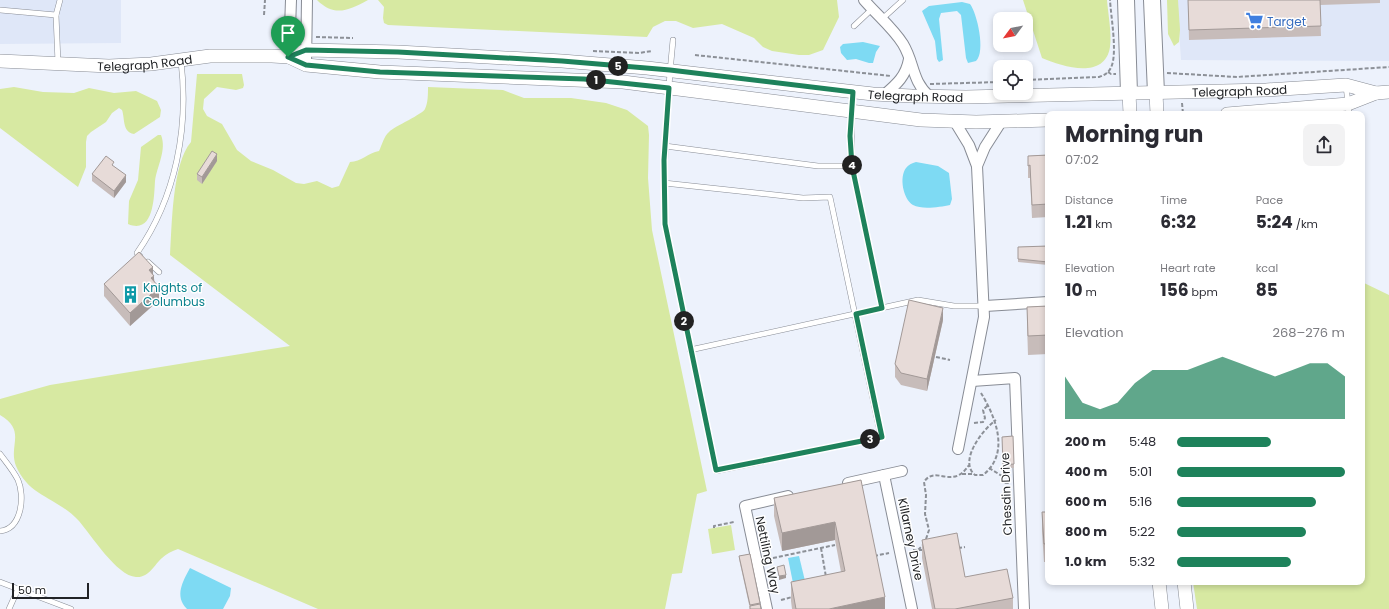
<!DOCTYPE html>
<meta charset="utf-8">
<style>
:root{--surface:#fff;--page:#f2f2f3;--text:#2b2b33;--muted:#7c7c81;--accent:#1e825b}
body{margin:0;font-family:Poppins,sans-serif;background:var(--page);color:var(--text);height:100vh;display:flex;flex-direction:column;font-size:15px;white-space:nowrap}
*{box-sizing:border-box;margin:0}
p{font-size:13px;color:var(--muted)}
.icon{flex:none;width:22px;height:22px;fill:none;stroke:currentColor;stroke-width:2;stroke-linecap:round;stroke-linejoin:round}
.map{position:relative;flex:1;overflow:hidden}
.side{position:absolute;left:1045px;top:111px;width:320px;height:474px;display:flex;flex-direction:column;background:var(--surface);border-radius:8px;box-shadow:0 2px 6px #0003}
.side>*{flex:none}
.needle{width:26px;rotate:238deg}
.tools{position:absolute;left:993px;top:12px;display:grid;gap:8px}
.tools a{display:grid;place-items:center;width:40px;height:40px;border-radius:8px;background:var(--surface);box-shadow:0 2px 6px #0003;font-size:20px}
.scale{position:absolute;left:12px;bottom:10px;width:77px;box-sizing:border-box;padding-left:4px;border:2px solid #212326;border-top:0;font-size:11px;line-height:14px;white-space:nowrap;color:#212326;-webkit-text-stroke:3px #fff;paint-order:stroke}
.pin{position:absolute;display:grid;place-items:center;width:34px;height:34px;color:#fff;margin:-41px -17px;border-radius:50% 50% 50% 0;rotate:-45deg;box-shadow:0 0 4px #0007}
.pin .icon{rotate:45deg}
.km{position:absolute;width:20px;height:20px;margin:-10px;border-radius:50%;background:#222;color:#fff;font-size:11px;line-height:20px;text-align:center}
.round{display:grid;place-items:center;flex:none;width:42px;height:42px;border-radius:8px;background:var(--page)}
.headline{display:flex;align-items:center;justify-content:space-between;height:68px;padding:0 20px}
h1{font-size:22px;font-weight:700;line-height:30px}
.metrics{display:grid;grid-template-columns:repeat(3,1fr);gap:6px;height:68px;padding:4px 20px}
.metrics div{display:grid;align-content:center}
.metrics b{font-size:17px;font-weight:700}
.metrics small{font-size:11px;font-weight:400}
.metrics p{font-size:11px}
.chart{height:112px;padding:8px 20px}
.chart p{display:flex;justify-content:space-between}
.chart svg{width:100%;height:72px;margin-top:4px;fill:var(--accent);opacity:.7}
ul{padding:0 20px;list-style:none;font-size:13px}
li{display:grid;grid-template-columns:64px 48px 1fr;align-items:center;height:30px}
li i{height:10px;border-radius:5px;background:var(--accent)}
.map>svg:first-child{display:block}
.built{fill:#dfe7f8}
.green{fill:#d7e9a2}
.water{fill:#7edaf3}
.lines{fill:none;stroke-linecap:round;stroke-linejoin:round}
.service-casing{stroke:#888c95;stroke-width:6}
.minor-casing{stroke:#888c95;stroke-width:12}
.secondary-casing{stroke:#888c95;stroke-width:14}
.trunk-casing{stroke:#888c95;stroke-width:18}
.path{stroke:#8c9097;stroke-width:2;stroke-dasharray:4 2;stroke-linecap:butt}
.service{stroke:#fff;stroke-width:5}
.minor{stroke:#fff;stroke-width:10}
.secondary{stroke:#fff;stroke-width:13}
.trunk{stroke:#fff;stroke-width:16}
.wall{fill:#c7bcba}
.shaded-wall{fill:#a29997}
.building{fill:#e7dbd8;stroke:#a29997}
.route-casing{stroke:#fff;stroke-width:8}
.route{stroke:#1e825b;stroke-width:5}
.labels{text-anchor:middle;dominant-baseline:central;stroke-width:3;stroke-linejoin:round;paint-order:stroke}
.shop-label{font-size:12px;fill:#366cbe;stroke:#fff;text-anchor:start}
.street-label{font-size:12px;fill:#212326;stroke:#fff}
.culture-label{font-size:12px;fill:#0d838f;stroke:#fff;text-anchor:start}
</style>
<div class="map">
<svg width="1389" height="609" viewBox="0 0 1389 609">
<rect width="100%" height="100%" fill="#edf2fc"/>
<g class="built">
<path d="M0,0H121V43L0,44Z"/>
<path d="M1177,0H1389V61L1181,60Z"/>
</g>
<g class="green">
<path d="M317,0H368C348,11 334,17 317,0Z"/>
<path d="M378,0H837L839,17L823,50L809,55H799L772,51L763,47L754,38L722,24L693,28L676,21H665L653,27L647,37L388,25L384,23L383,18L384,7Z"/>
<path d="M1023,0H1107C1108,13 1112,34 1110,47C1105,80 1063,67 1042,58Z"/>
<path d="M1167,0H1178L1180,30L1179,42L1174,46L1168,34Z"/>
<path d="M197,74H242L244,85L243,88L236,90L217,87L204,99L203,109L207,116L222,124L237,150L251,161L273,170L296,183L304,184L317,181L332,188L339,186L350,162C361,162 368,153 379,151C382,145 384,136 389,132C395,126 423,114 425,109C428,103 428,94 428,87L503,90L524,98H571L606,103L627,110L648,126L649,135L648,178L652,230L707,491L697,494L682,573L672,574L665,609H318L178,549C172,551 166,554 162,558C154,565 149,578 136,577C117,576 91,535 79,521C57,497 29,497 16,466C8,445 27,431 0,415V399L50,385L290,346L170,255C172,226 172,164 191,142Z"/>
<path d="M14,87L43,92L74,93L89,88L114,93L136,91L157,101L161,110L160,117L134,134C122,132 125,118 122,110L119,108L112,113L106,122L91,132L87,136L86,142V167L78,187L0,128V89Z"/>
<path d="M158,135H161C167,150 157,166 155,181C154,197 154,235 128,224L129,201L138,180L141,147Z"/>
<path d="M1362,282L1389,295V609H1197L1193,582H1362Z"/>
<path d="M731,525L735,550L712,554L708,529Z"/>
</g>
<g class="water">
<path d="M962,2L970,4C977,13 986,52 976,61L968,63L966,58L961,15L957,11L941,13L939,19L943,60L939,62L937,59L935,41L922,11L929,6Z"/>
<path d="M863,42L880,46L876,52L873,63H869L856,59L847,60L841,53L840,47L843,44Z"/>
<path d="M916,162L938,166L949,173L952,199L950,205C940,207 922,210 913,205C903,199 899,177 906,168C908,165 912,163 916,162Z"/>
<path d="M799,556L806,585L794,588L788,558Z"/>
<path d="M190,568L231,588L230,596L223,609H187C174,596 183,581 190,568Z"/>
</g>
<g class="lines">
<defs>
<g id="service">
<path d="M0,10L56,15"/>
<path d="M882,19L903,0"/>
<path d="M854,26L872,9"/>
<path d="M58,63L56,15L60,0"/>
<path d="M1346,85L1349,114"/>
<path d="M851,112L852,166L882,308"/>
<path d="M665,146L818,166H852"/>
<path d="M664,183L803,198L830,197L881,437L716,471L665,224C663,162 667,101 673,40"/>
<path d="M140,256L137,253C176,197 189,128 181,61"/>
<path d="M148,262L159,272"/>
<path d="M690,350L918,300L954,306H983"/>
<path d="M0,454C6,462 13,470 18,480C25,496 22,529 0,531"/>
<path d="M0,582L71,609"/>
<path d="M9,609L18,589"/>
</g>
<g id="minor">
<path d="M864,0C877,15 893,28 903,44C915,64 911,80 930,97"/>
<path d="M289,57L291,0"/>
<path d="M306,65L307,0"/>
<path d="M884,95C897,84 906,76 909,59"/>
<path d="M955,122L969,145L977,166L984,317L958,449"/>
<path d="M977,166L985,147L1001,122"/>
<path d="M985,306L1048,302"/>
<path d="M972,381L1015,378L1024,609"/>
<path d="M884,475L912,609"/>
<path d="M848,483L902,471"/>
<path d="M767,609L745,506L788,496"/>
</g>
<g id="secondary">
<path id="s1" d="M289,57L306,50L398,52L562,61L647,68L873,94L912,96L966,97L1266,90L1346,85L1376,93"/>
<path id="s2" d="M0,61L109,66L151,64L210,56H272L289,57L306,65L380,72L623,82L921,120L976,122L1048,120"/>
<path d="M1129,93L1130,114"/>
<path d="M1156,93L1157,114"/>
<path d="M1227,114L1348,104L1376,93L1389,92"/>
<path d="M1159,582L1162,609"/>
<path d="M1184,582L1187,609"/>
</g>
<g id="trunk">
<path d="M1126,0L1129,93"/>
<path d="M1152,0L1156,93"/>
</g>
</defs>
<use href="#service" class="service-casing"/>
<use href="#minor" class="minor-casing"/>
<use href="#secondary" class="secondary-casing"/>
<use href="#trunk" class="trunk-casing"/>
<g class="path">
<path d="M264,15L265,0"/>
<path d="M316,37L353,38"/>
<path d="M593,51L639,53L652,51"/>
<path d="M695,55L891,76"/>
<path d="M1108,72L1111,74H1116"/>
<path d="M1167,73L1237,77L1389,67"/>
<path d="M1026,80L1099,77C1105,75 1110,72 1112,65C1117,50 1111,17 1110,0"/>
<path d="M930,84L1000,82"/>
<path d="M1182,103L1183,114"/>
<path d="M936,357L950,360"/>
<path d="M981,393C995,416 1011,453 983,475H975C958,461 983,429 996,420"/>
<path d="M974,423L983,422L985,418L983,410L988,405"/>
<path d="M989,468L1002,476L1003,483H1009"/>
<path d="M962,474H973"/>
<path d="M1005,513V505H1011"/>
<path d="M714,528V526L734,522"/>
<path d="M926,539L929,530L925,514L926,495L924,482C936,464 952,491 969,465"/>
<path d="M821,548L826,577"/>
<path d="M958,548L965,547"/>
<path d="M913,550H923"/>
<path d="M918,550L923,545"/>
<path d="M874,556L889,553"/>
<path d="M773,558L835,545"/>
<path d="M781,600L792,597"/>
</g>
<use href="#service" class="service"/>
<use href="#minor" class="minor"/>
<use href="#secondary" class="secondary"/>
<use href="#trunk" class="trunk"/>
</g>
<g class="wall">
<path d="M1188,0H1380V3L1320,5L1321,36L1189,40Z"/>
<path d="M1048,155V217L1032,218L1030,178H1028V156Z"/>
<path d="M217,161L202,184L197,180V174Z"/>
<path d="M114,167L126,182L114,198L92,181V174Z"/>
<path d="M1048,246V265L1018,262V247Z"/>
<path d="M153,274L159,300L130,326L104,296V284Z"/>
<path d="M1048,306V354L1028,355L1027,325V307Z"/>
<path d="M943,320L927,391L901,385L895,377V364Z"/>
<path d="M1013,436L1014,468H1003L1002,437Z"/>
<path d="M861,480L885,609H792L791,601V582L841,572L835,540L782,551L774,516V498Z"/>
<path d="M1042,512H1048V562H1044L1042,531Z"/>
<path d="M922,540L965,577L1013,598V609H932L922,558Z"/>
<path d="M750,554L761,609H750L739,559V556Z"/>
</g>
<g class="shaded-wall">
<path d="M217,154V161L202,184V177Z"/>
<path d="M126,175V182L114,198V191Z"/>
<path d="M153,267V277L154,276V288L149,270Z"/>
<path d="M159,287V300L130,326V313Z"/>
<path d="M943,308V320L927,391V379Z"/>
<path d="M835,522V540L782,551V533Z"/>
<path d="M786,575V578L779,580V576Z"/>
<path d="M885,597V609H829Z"/>
</g>
<g class="building">
<path d="M1188,0H1320L1321,26L1189,30Z"/>
<path d="M212,151L217,154L202,177L197,174Z"/>
<path d="M1048,155V204L1032,205L1030,165L1028,166V156Z"/>
<path d="M106,156L114,162L112,165L126,175L114,191L92,174Z"/>
<path d="M1048,246V262L1018,259V247Z"/>
<path d="M139,252L153,267L149,270L154,276L151,278L159,287L130,313L104,284Z"/>
<path d="M909,300L943,308L927,379L901,373L895,364Z"/>
<path d="M1048,306V335L1028,336L1027,307Z"/>
<path d="M1013,436L1014,464L1003,465L1002,437Z"/>
<path d="M861,480L885,597L829,609H796L791,582L845,571L835,522L782,533L774,498Z"/>
<path d="M1042,512H1048V543L1044,544Z"/>
<path d="M957,533L965,577L1007,569L1013,598L955,609H935L922,540Z"/>
<path d="M750,554L760,603L750,605L739,556Z"/>
<path d="M784,565L786,575L779,576L777,567Z"/>
<path d="M760,604L761,609H750V606Z"/>
</g>
<g class="lines">
<defs>
<path id="route" d="M306,50L398,52L562,61L670,70L853,92L850,136L852,166L882,308L856,314L882,437L716,470L665,224L664,160L669,88L584,79L380,72L306,65L288,57Z"/>
</defs>
<use href="#route" class="route-casing"/>
<use href="#route" class="route"/>
</g>
<defs>
<symbol id="supermarket-bare" viewBox="-9 -9 18 18"><path d="M-6-5.5h2.5l.6 2H6L4.5 2H-2.5L-4.4-4H-6ZM-1.5 3.2a1.3 1.3 0 1 0 .1 0ZM3 3.2a1.3 1.3 0 1 0 .1 0Z" fill="#3f7fe0" stroke="#fff" stroke-width="2.5" paint-order="stroke"/></symbol>
<symbol id="building-bare" viewBox="-9 -9 18 18"><path d="M-4-6H4V6H1V3H-1V6H-4ZM-2.5-4.3h1.7v1.8h-1.7ZM.8-4.3h1.7v1.8H.8ZM-2.5-1h1.7V.8h-1.7ZM.8-1h1.7V.8H.8Z" fill="#0f9aa8" stroke="#fff" stroke-width="2.5" paint-order="stroke"/></symbol>
</defs>
<g fill-rule="evenodd">
<use href="#supermarket-bare" x="1242" y="8" width="25" height="25"/>
<use href="#building-bare" x="118" y="282" width="25" height="25"/>
</g>
<g class="labels">
<g class="shop-label">
<text x="1267" y="21">Target</text>
</g>
<g class="street-label">
<text stroke="none"><textPath href="#s2" startOffset="145">Telegraph Road</textPath></text>
<text stroke="none"><textPath href="#s1" startOffset="954">Telegraph Road</textPath></text>
<text stroke="none"><textPath href="#s1" startOffset="630">Telegraph Road</textPath></text>
<text transform="translate(1006 494) rotate(-92)">Chesdin Drive</text>
<text transform="translate(911 539) rotate(78)">Killarney Drive</text>
<text transform="translate(768 555) rotate(78)">Nettiling Way</text>
</g>
<g class="culture-label">
<text x="143" y="287">Knights of<tspan x="143" dy="14">Columbus</tspan></text>
</g>
</g>
</svg>
<div class="tools">
<a><svg class="needle" viewBox="-14 -14 28 28"><path d="M0-13l5 13h-10z" fill="#e53935"/><path d="M0 13l5-13h-10z" fill="#7c7c81"/></svg></a>
<a><svg class="icon" aria-label="locate" viewBox="0 0 24 24"><circle cx="12" cy="12" r="6"/><path d="M12 2v4M12 18v4M2 12h4M18 12h4"/></svg></a>
</div>
<div class="scale">50 m</div>
<div class="pin" style="left:288px;top:57px;background:#1e9e55"><svg class="icon" aria-label="arrive" viewBox="0 0 24 24"><path d="M6 21V4h12l-3 4 3 4H6"/></svg></div>
<b class="km" style="left:596px;top:80px">1</b>
<b class="km" style="left:684px;top:321px">2</b>
<b class="km" style="left:870px;top:439px">3</b>
<b class="km" style="left:852px;top:165px">4</b>
<b class="km" style="left:618px;top:66px">5</b>
<section class="side">
<div class="headline"><div><h1>Morning run</h1><p>07:02</p></div><a class="round"><svg class="icon" aria-label="share" viewBox="0 0 24 24"><path d="M12 15V3M7 8l5-5 5 5M5 13v7h14v-7"/></svg></a></div>
<div class="metrics">
<div><p>Distance</p><b>1.21<small> km</small></b></div>
<div><p>Time</p><b>6:32</b></div>
<div><p>Pace</p><b>5:24<small> /km</small></b></div>
</div>
<div class="metrics">
<div><p>Elevation</p><b>10<small> m</small></b></div>
<div><p>Heart rate</p><b>156<small> bpm</small></b></div>
<div><p>kcal</p><b>85</b></div>
</div>
<div class="chart"><p><span>Elevation</span>268–276 m</p>
<svg viewBox="0 0 160 44" preserveAspectRatio="none"><path d="M0 44V18L10 34L20 38L30 34L40 22L50 14L60 14L70 14L80 10L90 6L100 10L110 14L120 18L130 14L140 10L150 10L160 18V44z"/></svg>
</div>
<ul>
<li><b>200 m</b>5:48<i style="width:56%"></i></li>
<li><b>400 m</b>5:01<i style="width:100%"></i></li>
<li><b>600 m</b>5:16<i style="width:83%"></i></li>
<li><b>800 m</b>5:22<i style="width:77%"></i></li>
<li><b>1.0 km</b>5:32<i style="width:68%"></i></li>
</ul>
</section>
</div>
